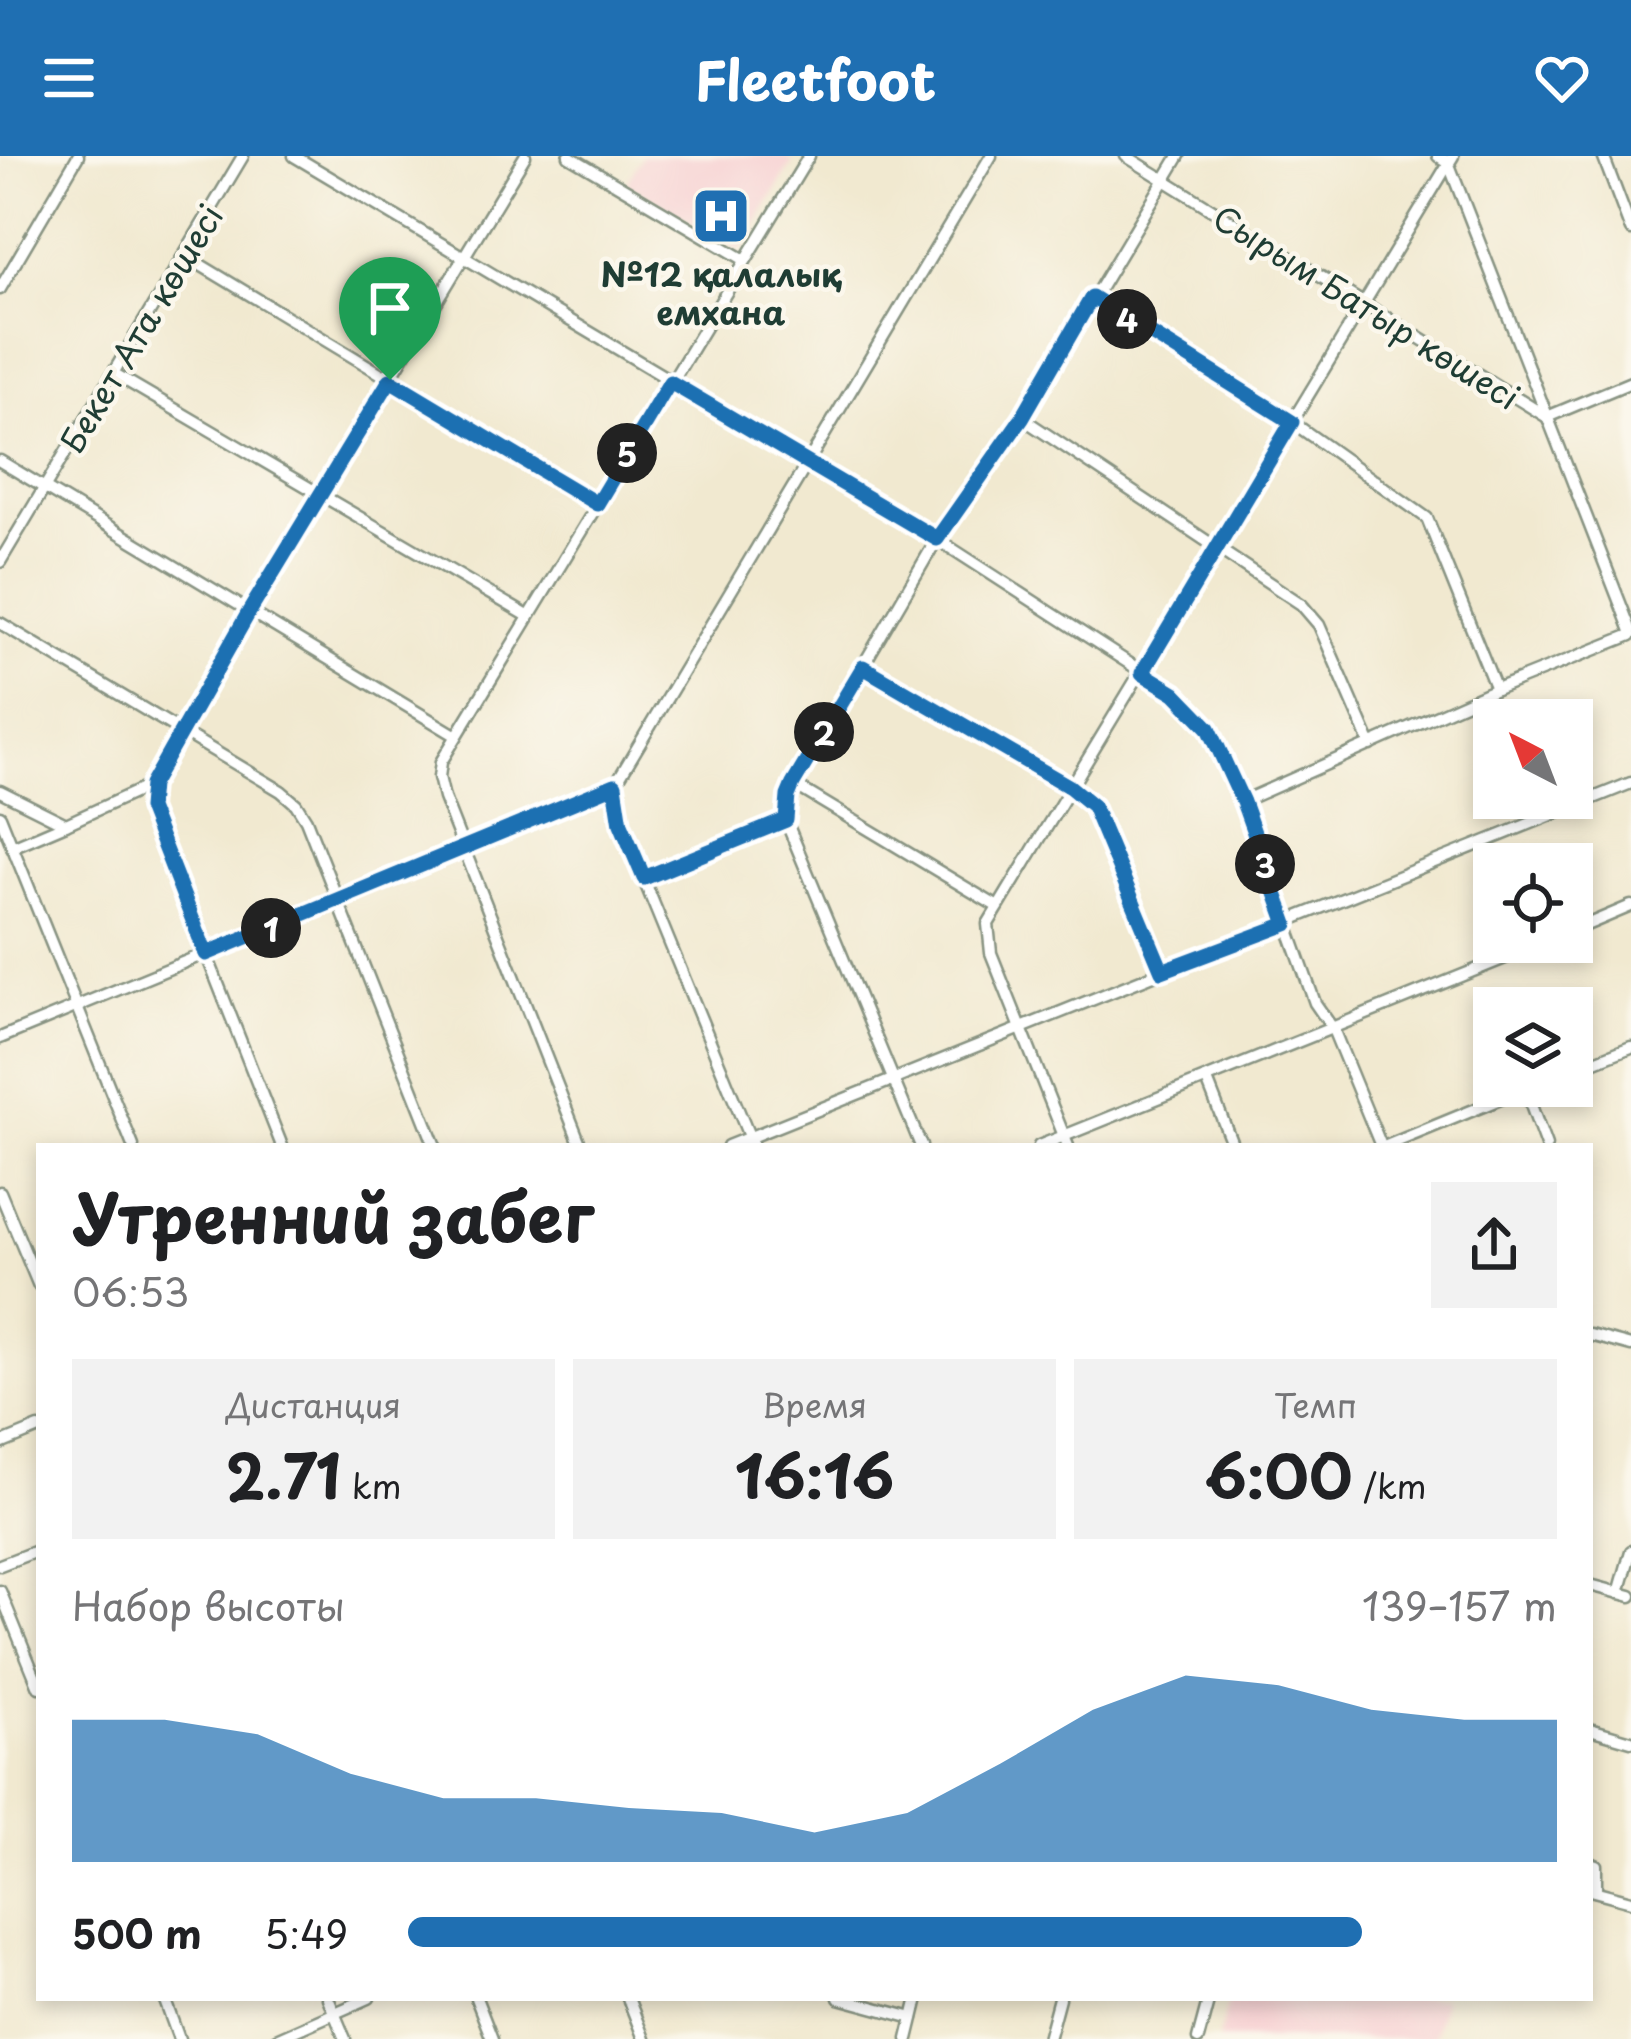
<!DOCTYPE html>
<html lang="ru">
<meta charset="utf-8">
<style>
:root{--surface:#fff;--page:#f2f2f2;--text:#202124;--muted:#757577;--accent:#1f6fb2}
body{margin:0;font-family:"Playpen Sans",sans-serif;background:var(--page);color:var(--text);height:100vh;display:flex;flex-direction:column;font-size:45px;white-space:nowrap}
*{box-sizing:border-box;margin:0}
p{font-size:39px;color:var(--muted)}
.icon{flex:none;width:66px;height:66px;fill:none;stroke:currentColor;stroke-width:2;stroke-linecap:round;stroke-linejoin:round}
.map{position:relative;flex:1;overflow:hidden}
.details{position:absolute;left:36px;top:987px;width:1557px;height:858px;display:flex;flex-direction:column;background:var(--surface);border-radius:0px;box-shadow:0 6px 18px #0003}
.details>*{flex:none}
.needle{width:78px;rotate:318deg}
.fabs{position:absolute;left:1473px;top:543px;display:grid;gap:24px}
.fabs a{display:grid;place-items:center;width:120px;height:120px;border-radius:0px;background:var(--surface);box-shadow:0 6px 18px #0003;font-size:60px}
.pin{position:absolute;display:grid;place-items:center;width:102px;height:102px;color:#fff;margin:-123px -51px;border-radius:50% 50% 50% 0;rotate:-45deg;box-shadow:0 0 12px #0007}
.pin .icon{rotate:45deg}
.km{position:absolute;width:60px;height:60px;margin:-30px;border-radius:50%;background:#222;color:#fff;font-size:33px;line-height:60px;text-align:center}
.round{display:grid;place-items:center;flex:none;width:126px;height:126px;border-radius:0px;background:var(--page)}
.summary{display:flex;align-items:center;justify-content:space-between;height:204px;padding:0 36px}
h1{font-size:66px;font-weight:700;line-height:90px}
.stats{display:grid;grid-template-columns:repeat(3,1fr);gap:18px;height:204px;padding:12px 36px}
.stats div{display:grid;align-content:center;border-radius:0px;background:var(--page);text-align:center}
.stats b{font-size:60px;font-weight:700}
.stats small{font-size:33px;font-weight:400}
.stats p{font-size:33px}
.chart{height:336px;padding:24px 36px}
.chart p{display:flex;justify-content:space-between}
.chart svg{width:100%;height:216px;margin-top:12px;fill:var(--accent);opacity:.7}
ul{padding:0 36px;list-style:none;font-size:39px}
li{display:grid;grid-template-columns:192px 144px 1fr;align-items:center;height:90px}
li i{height:30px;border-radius:15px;background:var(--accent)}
header{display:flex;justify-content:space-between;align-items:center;height:156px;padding:0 36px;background:var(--accent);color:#fff;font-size:54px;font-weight:700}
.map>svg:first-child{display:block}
.built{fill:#f7cfd1}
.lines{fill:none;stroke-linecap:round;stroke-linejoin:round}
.minor-casing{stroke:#889382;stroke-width:15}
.minor{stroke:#fff;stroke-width:10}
.route-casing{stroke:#fff;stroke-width:24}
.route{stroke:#1f6fb2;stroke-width:15}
.labels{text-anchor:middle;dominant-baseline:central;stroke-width:9;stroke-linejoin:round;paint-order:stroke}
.poi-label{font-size:33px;font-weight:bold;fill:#1f3d34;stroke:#fbf7ec}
.street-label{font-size:33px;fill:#1f3d34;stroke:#fbf7ec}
</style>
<header><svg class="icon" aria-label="menu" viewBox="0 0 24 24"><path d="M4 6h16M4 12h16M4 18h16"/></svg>Fleetfoot<svg class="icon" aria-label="heart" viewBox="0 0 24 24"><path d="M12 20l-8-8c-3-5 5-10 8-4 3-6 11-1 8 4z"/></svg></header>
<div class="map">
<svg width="1631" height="1883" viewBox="0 0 1631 1883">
<rect width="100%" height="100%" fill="#fbf7ec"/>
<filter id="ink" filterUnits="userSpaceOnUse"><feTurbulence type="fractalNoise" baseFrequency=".00833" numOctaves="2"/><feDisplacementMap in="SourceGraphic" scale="24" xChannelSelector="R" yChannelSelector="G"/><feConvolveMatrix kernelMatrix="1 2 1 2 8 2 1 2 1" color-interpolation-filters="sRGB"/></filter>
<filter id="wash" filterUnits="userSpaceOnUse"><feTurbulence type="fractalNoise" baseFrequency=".004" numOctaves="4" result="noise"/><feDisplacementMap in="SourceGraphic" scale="48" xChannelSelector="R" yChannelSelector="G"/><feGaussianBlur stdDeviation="2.7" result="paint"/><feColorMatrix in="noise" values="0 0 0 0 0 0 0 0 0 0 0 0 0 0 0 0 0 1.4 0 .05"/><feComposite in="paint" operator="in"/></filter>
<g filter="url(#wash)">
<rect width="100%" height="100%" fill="#f1e9d0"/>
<g class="built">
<path d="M642,0H784L793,5L740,94L626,27Z"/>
<path d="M1229,1842H1444L1433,1883H1218Z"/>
</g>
</g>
<g filter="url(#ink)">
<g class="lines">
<defs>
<g id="minor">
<path d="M294,0L937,383L1175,537L1209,573L1243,645L1496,533L1631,479"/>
<path d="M569,0L745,104"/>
<path d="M1126,0L1547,261"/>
<path d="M1438,0L1448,6L1631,475"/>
<path d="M1603,0L1631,74"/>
<path d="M184,99L597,348"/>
<path d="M0,133L78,0"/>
<path d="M1092,141L1292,266L1427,362L1496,533"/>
<path d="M113,217L528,460"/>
<path d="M1547,261L1631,226"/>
<path d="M1022,262L1301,448L1319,469L1371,589"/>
<path d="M0,305L455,579"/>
<path d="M0,406L243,0"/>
<path d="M0,467L281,635L296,648L306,664L435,990"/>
<path d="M863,510L1070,631L1093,650L1162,815"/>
<path d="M793,628L998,751"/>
<path d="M0,635L66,668L151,629"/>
<path d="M1243,645L1315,847L1333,873L1381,990"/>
<path d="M0,660L133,990"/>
<path d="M12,691L66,668"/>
<path d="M644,722L786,665"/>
<path d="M1572,775L1631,750"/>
<path d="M0,882L615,629"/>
<path d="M1572,914L1631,891"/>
<path d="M1207,924L1233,990"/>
<path d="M1525,933L1546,990"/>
<path d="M282,990L149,653L151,629L249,456L525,0"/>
<path d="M581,990L444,642L439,621L441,606L809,0"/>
<path d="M728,990L1631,627"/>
<path d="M753,990L621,668L615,629L991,0"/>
<path d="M921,990L786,665L787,640L937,383L1022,262L1179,0"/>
<path d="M1039,990L1545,786"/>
<path d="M1068,990L991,797L988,768L1453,0"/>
<path d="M1386,990L1532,930"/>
<path d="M0,1036L39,1130"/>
<path d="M1590,1179L1631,1190"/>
<path d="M0,1288L39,1272"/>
<path d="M0,1409L39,1394"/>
<path d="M1590,1429L1631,1440"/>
<path d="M0,1435L39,1531"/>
<path d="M1619,1437L1631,1395"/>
<path d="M1590,1573L1631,1585"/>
<path d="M1590,1707L1596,1709V1735"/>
<path d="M1590,1734L1631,1745"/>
<path d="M164,1842L179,1883"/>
<path d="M328,1842L345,1883"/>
<path d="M476,1842L492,1883"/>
<path d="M628,1842L644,1883"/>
<path d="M839,1842L913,1862"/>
<path d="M276,1883L369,1842"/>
<path d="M908,1883L918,1842"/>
<path d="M1048,1883L1059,1842"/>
<path d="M1198,1883L1209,1842"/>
</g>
</defs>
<use href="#minor" class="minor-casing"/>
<use href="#minor" class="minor"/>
</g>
</g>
<g class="lines" filter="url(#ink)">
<defs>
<path id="route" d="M1092,141L1292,266L1142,517L1175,537L1209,572L1243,646L1287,768L1162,815L1093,650L1070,631L863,511L793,628L788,640L786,664L644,722L621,668L615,629L206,798L149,652L151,629L249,456L390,224L597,348L670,226L937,383L1022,262Z"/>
</defs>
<use href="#route" class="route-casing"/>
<use href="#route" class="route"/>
</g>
<defs>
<symbol id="hospital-square" viewBox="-11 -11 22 22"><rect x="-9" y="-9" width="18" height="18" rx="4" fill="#1f6fb2" stroke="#fbf7ec"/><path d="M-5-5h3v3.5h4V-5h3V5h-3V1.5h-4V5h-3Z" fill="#fff"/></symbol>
</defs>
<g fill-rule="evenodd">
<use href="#hospital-square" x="688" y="27" width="66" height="66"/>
</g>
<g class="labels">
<g class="poi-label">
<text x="721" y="117">№12 қалалық<tspan x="721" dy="38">емхана</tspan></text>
</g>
<g class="street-label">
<text transform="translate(1367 150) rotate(32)">Сырым Батыр көшесі</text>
<text transform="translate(140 172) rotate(-59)">Бекет Ата көшесі</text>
</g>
</g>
</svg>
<div class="fabs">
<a><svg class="needle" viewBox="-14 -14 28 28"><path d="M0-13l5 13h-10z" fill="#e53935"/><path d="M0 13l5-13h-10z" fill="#757577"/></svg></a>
<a><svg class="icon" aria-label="locate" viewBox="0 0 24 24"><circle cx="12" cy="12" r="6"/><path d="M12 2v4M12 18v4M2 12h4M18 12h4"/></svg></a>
<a><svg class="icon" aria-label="layers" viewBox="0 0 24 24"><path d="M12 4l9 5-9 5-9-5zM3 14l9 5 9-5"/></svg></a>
</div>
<div class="pin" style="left:390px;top:224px;background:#1e9e55"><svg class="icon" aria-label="arrive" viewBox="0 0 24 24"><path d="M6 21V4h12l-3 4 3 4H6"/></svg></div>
<b class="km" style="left:271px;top:772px">1</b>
<b class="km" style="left:824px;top:576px">2</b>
<b class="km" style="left:1265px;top:708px">3</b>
<b class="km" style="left:1127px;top:163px">4</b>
<b class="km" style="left:627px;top:297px">5</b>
<section class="details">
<div class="summary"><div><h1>Утренний забег</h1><p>06:53</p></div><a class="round"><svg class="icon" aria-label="share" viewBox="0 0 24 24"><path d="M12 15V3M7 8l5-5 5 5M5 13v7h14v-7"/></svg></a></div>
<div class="stats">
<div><p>Дистанция</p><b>2.71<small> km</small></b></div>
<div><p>Время</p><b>16:16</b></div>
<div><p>Темп</p><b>6:00<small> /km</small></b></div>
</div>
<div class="chart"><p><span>Набор высоты</span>139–157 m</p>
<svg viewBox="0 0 160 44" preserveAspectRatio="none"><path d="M0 44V15L10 15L20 18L30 26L40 31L50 31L60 33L70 34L80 38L90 34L100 24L110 13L120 6L130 8L140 13L150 15L160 15V44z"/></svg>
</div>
<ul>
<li><b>500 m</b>5:49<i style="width:83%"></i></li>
</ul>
</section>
</div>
